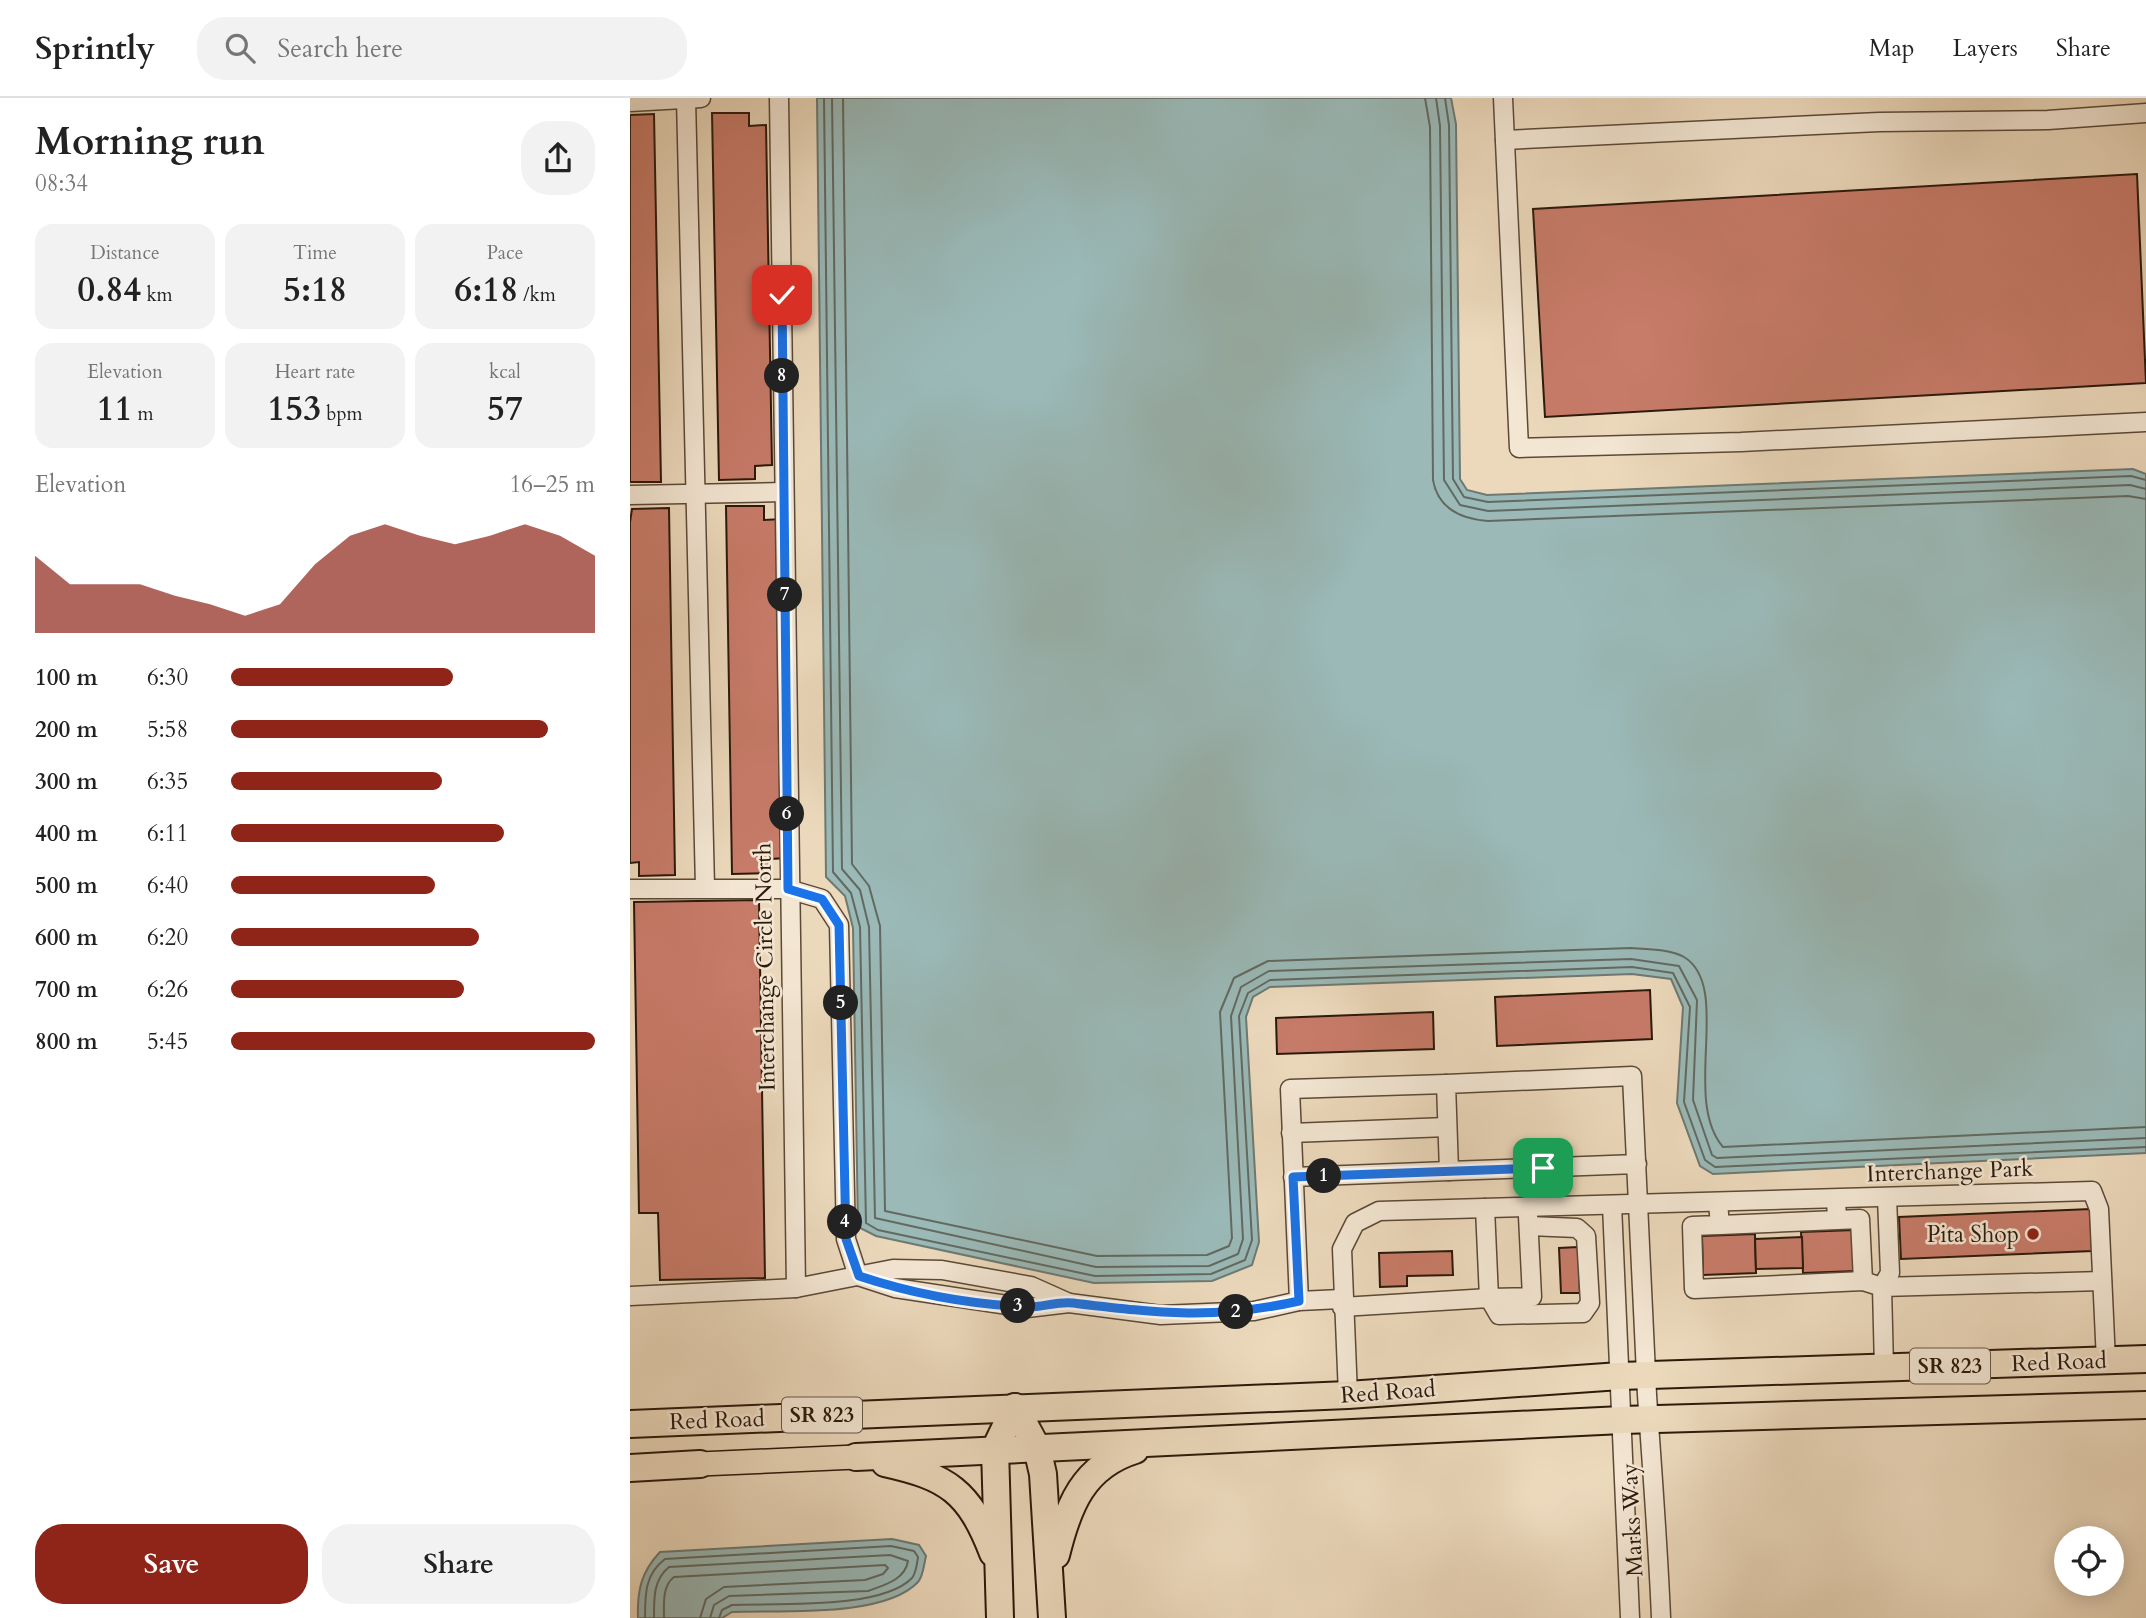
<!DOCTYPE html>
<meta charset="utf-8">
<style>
:root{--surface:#fff;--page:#f2f2f2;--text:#222;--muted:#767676;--line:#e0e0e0;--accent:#8f2418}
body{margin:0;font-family:Cardo,serif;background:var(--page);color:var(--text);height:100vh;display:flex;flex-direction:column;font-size:26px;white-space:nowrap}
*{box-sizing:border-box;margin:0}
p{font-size:23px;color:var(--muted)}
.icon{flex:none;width:38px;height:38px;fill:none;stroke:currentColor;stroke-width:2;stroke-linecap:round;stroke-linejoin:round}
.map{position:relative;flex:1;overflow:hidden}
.panel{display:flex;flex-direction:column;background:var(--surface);width:630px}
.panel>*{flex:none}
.buttons{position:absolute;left:1424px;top:1428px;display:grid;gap:14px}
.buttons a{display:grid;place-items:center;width:70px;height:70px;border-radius:50%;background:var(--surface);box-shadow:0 4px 18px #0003;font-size:35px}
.pin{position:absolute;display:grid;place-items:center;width:60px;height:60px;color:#fff;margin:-30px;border-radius:14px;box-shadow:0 4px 10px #0006}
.km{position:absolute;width:35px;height:35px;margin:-18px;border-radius:50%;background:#222;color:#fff;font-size:19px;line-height:35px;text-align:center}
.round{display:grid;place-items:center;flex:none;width:74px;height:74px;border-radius:28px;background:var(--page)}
.overview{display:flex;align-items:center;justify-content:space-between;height:119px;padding:0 35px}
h1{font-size:38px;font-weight:700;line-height:52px}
.metrics{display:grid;grid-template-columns:repeat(3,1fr);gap:10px;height:119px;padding:7px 35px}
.metrics div{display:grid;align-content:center;border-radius:18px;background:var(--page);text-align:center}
.metrics b{font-size:35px;font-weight:700}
.metrics small{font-size:19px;font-weight:400}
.metrics p{font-size:19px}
.chart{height:196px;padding:14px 35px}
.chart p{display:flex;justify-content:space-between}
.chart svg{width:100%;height:126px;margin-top:7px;fill:var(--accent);opacity:.7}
.cta{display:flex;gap:14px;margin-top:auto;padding:14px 35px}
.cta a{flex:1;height:80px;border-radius:28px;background:var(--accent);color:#fff;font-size:28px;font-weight:700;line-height:80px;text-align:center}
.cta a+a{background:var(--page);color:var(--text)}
ul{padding:0 35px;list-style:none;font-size:23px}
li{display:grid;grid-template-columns:112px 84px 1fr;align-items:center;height:52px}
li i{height:18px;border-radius:9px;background:var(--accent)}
header{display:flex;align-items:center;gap:42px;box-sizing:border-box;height:98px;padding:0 35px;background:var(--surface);border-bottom:2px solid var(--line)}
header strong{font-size:33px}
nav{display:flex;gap:38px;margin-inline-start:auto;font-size:24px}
.search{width:490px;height:63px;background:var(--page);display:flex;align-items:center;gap:18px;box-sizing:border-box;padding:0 24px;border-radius:28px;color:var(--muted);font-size:26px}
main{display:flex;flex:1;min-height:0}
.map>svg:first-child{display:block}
.water{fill:#9ab9b7;stroke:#6e7972;stroke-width:2}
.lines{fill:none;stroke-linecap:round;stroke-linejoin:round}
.shore{stroke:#626961;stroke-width:2}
.building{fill:#c77b69;stroke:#2b190b;stroke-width:2}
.minor-casing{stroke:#5b4937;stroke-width:21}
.major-casing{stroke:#2b190b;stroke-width:26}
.highway-casing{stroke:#2b190b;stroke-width:30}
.minor{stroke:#f3e6d3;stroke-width:18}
.major{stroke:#ecd9bc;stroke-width:23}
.highway{stroke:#ecd9bc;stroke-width:26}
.route-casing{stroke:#fff;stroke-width:14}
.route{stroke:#1a73e8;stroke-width:9}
.poi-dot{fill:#8f2418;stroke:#f3e6d3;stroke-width:2.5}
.labels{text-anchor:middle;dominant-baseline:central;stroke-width:5;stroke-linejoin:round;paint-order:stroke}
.shield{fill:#f3e6d3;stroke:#675647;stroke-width:2}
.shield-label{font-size:21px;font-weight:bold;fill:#2b190b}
.street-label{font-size:23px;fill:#2b190b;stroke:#f3e6d3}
.poi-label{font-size:23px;fill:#2b190b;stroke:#f3e6d3;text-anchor:end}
</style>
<header>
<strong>Sprintly</strong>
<div class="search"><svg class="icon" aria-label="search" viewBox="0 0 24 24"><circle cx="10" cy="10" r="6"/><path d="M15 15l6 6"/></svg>Search here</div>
<nav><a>Map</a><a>Layers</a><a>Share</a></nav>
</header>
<main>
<section class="panel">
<div class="overview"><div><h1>Morning run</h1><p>08:34</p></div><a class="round"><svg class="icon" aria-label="share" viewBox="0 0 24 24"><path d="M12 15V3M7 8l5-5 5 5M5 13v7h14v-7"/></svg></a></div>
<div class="metrics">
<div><p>Distance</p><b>0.84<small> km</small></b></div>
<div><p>Time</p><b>5:18</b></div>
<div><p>Pace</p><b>6:18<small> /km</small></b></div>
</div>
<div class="metrics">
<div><p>Elevation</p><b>11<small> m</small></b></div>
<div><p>Heart rate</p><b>153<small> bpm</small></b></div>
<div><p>kcal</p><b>57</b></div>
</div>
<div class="chart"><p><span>Elevation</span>16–25 m</p>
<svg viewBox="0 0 160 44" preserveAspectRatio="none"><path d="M0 44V17L10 27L20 27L30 27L40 31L50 34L60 38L70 34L80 20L90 10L100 6L110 10L120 13L130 10L140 6L150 10L160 17V44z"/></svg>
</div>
<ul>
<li><b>100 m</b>6:30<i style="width:61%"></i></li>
<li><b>200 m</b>5:58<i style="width:87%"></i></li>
<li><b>300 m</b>6:35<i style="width:58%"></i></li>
<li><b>400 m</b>6:11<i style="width:75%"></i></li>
<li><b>500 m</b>6:40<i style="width:56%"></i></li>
<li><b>600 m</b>6:20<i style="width:68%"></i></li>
<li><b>700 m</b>6:26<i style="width:64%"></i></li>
<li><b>800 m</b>5:45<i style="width:100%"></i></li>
</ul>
<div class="cta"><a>Save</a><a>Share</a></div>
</section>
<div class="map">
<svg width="1516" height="1520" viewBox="0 0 1516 1520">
<rect width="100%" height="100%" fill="#ecd9bc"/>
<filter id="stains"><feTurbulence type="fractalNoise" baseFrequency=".00286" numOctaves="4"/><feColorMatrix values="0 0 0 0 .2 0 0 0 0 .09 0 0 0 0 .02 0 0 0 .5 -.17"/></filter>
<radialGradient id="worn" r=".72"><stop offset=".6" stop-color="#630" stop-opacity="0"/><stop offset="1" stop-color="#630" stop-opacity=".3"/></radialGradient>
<g class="water">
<path d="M187,0H821L826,26L830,381L837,392L857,397L1503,371L1516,376V1055L1083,1076L1070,1068L1047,1005L1053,909L1041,881L1002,876L640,889L623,899L616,919L629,1144L622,1167L582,1183L464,1185L246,1138L228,1129L223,830L215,798L196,779Z"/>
<path d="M262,1441L289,1447L296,1458C294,1466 293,1479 288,1484C254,1520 151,1512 102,1514L92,1520H8C7,1493 11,1474 30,1454Z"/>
</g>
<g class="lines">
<g class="shore">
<path d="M194,0L203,774L221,795L230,829L236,1125L248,1132L465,1178L581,1176L615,1162L622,1142L609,918L618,895L640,882L1002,869L1043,875L1060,909L1054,1004L1075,1062L1085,1069L1516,1049"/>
<path d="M202,0L212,771L230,792L239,829L245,1120L466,1169L579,1168L608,1156L613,1141L601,918L611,889L639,873L1001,861L1049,868L1067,902L1063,1002L1082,1057L1087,1060L1516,1040"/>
<path d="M213,0L222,766L239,788L250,828L255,1113L467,1158L577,1157L599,1148L602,1140L590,914L604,880L638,863L1001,850C1017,851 1041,851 1054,859C1103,889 1051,1000 1093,1049L1516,1029"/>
<path d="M795,0L800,29L803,382C808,411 832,421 858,423L1498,398L1516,401"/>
<path d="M806,0L810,28L814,382L830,407L858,413L1500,387L1516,391"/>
<path d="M815,0L819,27L823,381L834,399L858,404L1501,378L1516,382"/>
<path d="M15,1520C15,1496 15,1476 35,1461L261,1448L284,1453L288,1459C287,1466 286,1475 282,1480C251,1512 146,1505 102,1507L92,1512L89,1520"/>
<path d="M24,1520C24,1501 23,1482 39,1469L260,1457L278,1463C275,1482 254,1487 238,1493L99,1498L84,1507L80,1520"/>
<path d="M34,1520C34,1506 32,1488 44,1479L255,1467L258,1470L253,1476L235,1482L94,1489L76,1501L70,1520"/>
</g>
</g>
<g class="building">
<path d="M82,15H119V28L136,27L142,367L125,368V381L89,382Z"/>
<path d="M24,16L31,384H0V17Z"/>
<path d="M1507,76L1516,285L915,319L903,111Z"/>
<path d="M96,408H134V422L152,421L157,760L140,761V775L102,776Z"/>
<path d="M39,410L45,777L9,778V764L0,765V424L2,411Z"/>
<path d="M129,802L135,1180L30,1182L28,1115H9L4,804Z"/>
<path d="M1020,892L1022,941L867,948L865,899Z"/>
<path d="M803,914L804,951L647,956L646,920Z"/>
<path d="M1460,1111L1462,1153L1271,1161L1269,1119Z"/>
<path d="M1225,1132L1226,1173L1173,1175L1171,1134Z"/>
<path d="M1125,1136L1126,1175L1073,1177L1072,1138Z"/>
<path d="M1172,1139L1173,1170L1126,1171L1125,1141Z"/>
<path d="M948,1149L950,1195H931L929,1150Z"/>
<path d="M822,1153L823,1177L777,1178V1188L750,1189L749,1155Z"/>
</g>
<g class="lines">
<defs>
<g id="minor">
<path d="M149,0L166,1190"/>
<path d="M873,0L889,350L1111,344L1516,324"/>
<path d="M56,1L75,789"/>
<path d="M0,4L71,0"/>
<path d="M875,42L1249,24L1418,22L1516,15"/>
<path d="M0,397L154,394"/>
<path d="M0,791H158L192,801L209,827L216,1141L228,1178"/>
<path d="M661,1035L817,1029"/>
<path d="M1007,1066L819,1073L816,986L1002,978C1007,1085 1012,1191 1017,1297C1022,1371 1028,1445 1031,1520"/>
<path d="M663,1079L819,1073"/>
<path d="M1088,1105L1090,1127L1062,1128L1064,1191L1233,1183L1252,1189L1254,1270"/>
<path d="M982,1107L1000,1520"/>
<path d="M855,1110L859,1200L902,1199L898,1118"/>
<path d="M1207,1122L1230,1121L1233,1183"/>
<path d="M1090,1127L1207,1122L1206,1101"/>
<path d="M228,1178L265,1190L397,1210L439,1205L531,1217L624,1213L669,1203L711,1201"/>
<path d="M1252,1189L1472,1183"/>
<path d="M1252,1189L1260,1175L1257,1100"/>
<path d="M0,1198L166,1190L263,1171L312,1172L401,1188L439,1205"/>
<path d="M669,1203L660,991L816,986"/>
<path d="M712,1209L859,1200L869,1217L953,1215L960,1205L956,1138L947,1130L899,1128"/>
<path d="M718,1297L712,1151L725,1125L749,1113L1462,1093L1469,1111L1476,1263"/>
</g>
<path id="major" d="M70,1366L226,1359"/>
<g id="highway">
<path d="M385,1309L407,1350L413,1376L422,1520"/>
<path d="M0,1326L718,1297L990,1278L1516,1261"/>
<path d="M226,1359L992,1322L1516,1307"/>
<path d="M255,1365C318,1379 339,1393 363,1455"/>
<path d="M0,1370L70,1366"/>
<path d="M426,1457C438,1408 453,1368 505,1352"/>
<path d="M370,1520L365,1351L385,1309"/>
</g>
</defs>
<use href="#minor" class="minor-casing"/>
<use href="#major" class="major-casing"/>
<use href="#highway" class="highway-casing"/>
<use href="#minor" class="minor"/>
<use href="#major" class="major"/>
<use href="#highway" class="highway"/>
</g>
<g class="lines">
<defs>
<path id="route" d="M152,197L158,791L192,801L209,827L216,1141L229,1178C280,1195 340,1206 395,1209C411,1210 427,1203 443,1205C528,1215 584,1222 669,1203L663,1079L913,1070"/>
</defs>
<use href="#route" class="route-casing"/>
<use href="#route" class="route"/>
</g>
<circle class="poi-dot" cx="1403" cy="1136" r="7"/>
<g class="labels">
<g class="shield">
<rect x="1280" y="1250.5" width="80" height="35" rx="5"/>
<rect x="152" y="1299.5" width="80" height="35" rx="5"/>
</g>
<g class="shield-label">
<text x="1320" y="1268">SR 823</text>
<text x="192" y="1317">SR 823</text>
</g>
<g class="street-label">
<text transform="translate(135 869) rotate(-91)">Interchange Circle North</text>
<text transform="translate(1320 1073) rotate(-2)">Interchange Park</text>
<text transform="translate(1429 1264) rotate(-2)">Red Road</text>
<text transform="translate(758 1294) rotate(-4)">Red Road</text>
<text transform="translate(87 1322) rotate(-2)">Red Road</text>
<text transform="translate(1002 1422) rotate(-93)">Marks Way</text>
</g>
<g class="poi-label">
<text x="1389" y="1136">Pita Shop</text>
</g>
</g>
<rect width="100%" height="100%" filter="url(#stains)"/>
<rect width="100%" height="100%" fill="url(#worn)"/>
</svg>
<div class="buttons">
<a><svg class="icon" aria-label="locate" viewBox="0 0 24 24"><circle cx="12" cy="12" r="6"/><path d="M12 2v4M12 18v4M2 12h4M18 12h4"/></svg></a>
</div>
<div class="pin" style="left:913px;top:1070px;background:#1e9e55"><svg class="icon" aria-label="arrive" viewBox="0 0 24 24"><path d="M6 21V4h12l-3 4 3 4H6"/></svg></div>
<div class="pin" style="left:152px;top:197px;background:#d93025"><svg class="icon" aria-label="check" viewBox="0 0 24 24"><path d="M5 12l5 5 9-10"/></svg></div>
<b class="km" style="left:694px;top:1078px">1</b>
<b class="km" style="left:606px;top:1214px">2</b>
<b class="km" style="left:388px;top:1208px">3</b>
<b class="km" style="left:215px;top:1124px">4</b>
<b class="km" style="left:211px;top:905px">5</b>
<b class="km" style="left:157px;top:716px">6</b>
<b class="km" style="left:155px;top:497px">7</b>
<b class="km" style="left:152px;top:278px">8</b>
</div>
</main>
